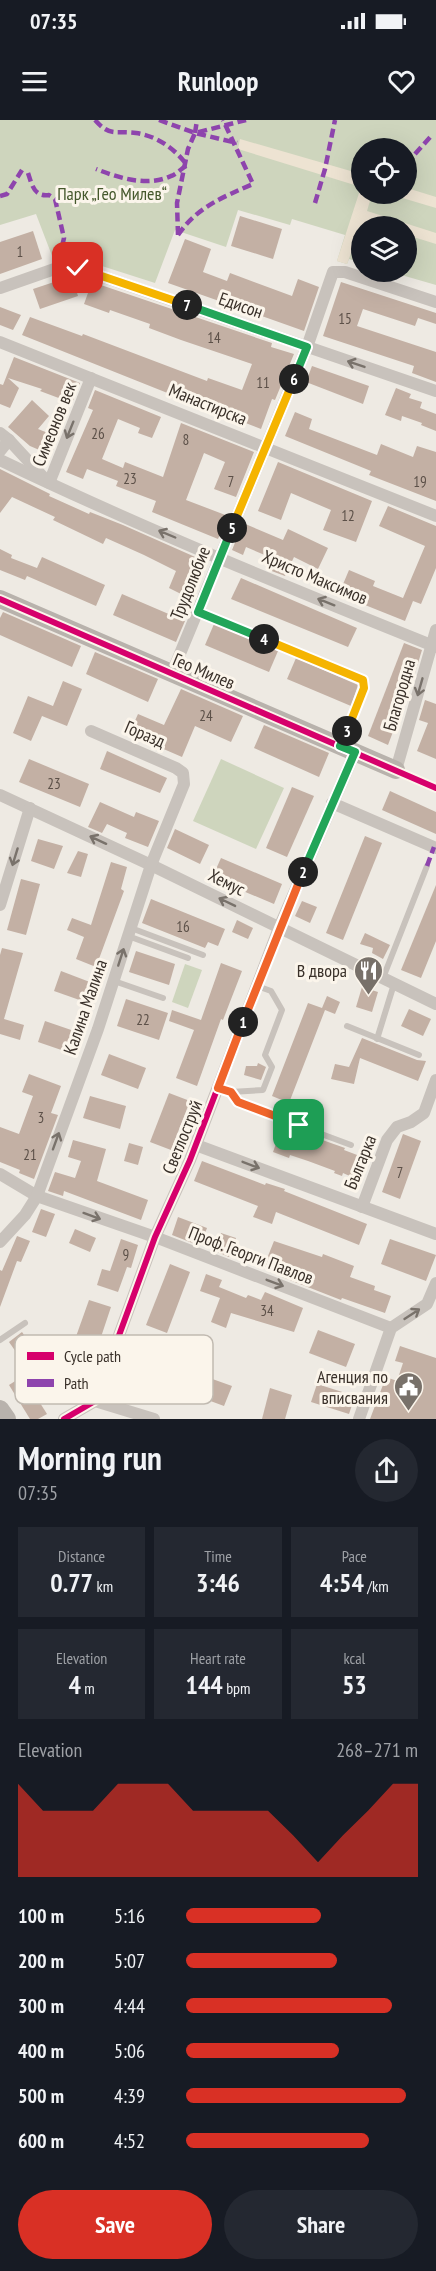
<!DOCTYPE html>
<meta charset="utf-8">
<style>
:root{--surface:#171b24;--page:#242831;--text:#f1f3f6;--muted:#9ea1a6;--accent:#d93025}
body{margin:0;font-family:"PT Sans Narrow",sans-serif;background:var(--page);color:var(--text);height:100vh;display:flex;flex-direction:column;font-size:22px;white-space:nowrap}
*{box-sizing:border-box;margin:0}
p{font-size:20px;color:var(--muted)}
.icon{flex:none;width:33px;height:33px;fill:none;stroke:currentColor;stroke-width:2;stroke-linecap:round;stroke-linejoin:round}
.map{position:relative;height:1299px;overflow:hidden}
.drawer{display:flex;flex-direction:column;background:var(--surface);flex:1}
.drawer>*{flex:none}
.buttons{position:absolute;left:351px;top:18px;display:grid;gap:12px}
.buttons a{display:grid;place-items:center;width:66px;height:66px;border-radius:50%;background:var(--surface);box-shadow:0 6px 24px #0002;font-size:30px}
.pin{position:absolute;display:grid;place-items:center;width:51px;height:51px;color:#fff;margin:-26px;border-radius:12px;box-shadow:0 3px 9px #0006}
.km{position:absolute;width:30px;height:30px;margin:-15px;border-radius:50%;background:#222;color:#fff;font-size:16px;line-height:30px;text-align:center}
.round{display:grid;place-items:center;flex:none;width:63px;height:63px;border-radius:32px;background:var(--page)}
.overview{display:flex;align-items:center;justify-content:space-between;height:102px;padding:0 18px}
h1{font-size:33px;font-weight:800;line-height:45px}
.metrics{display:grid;grid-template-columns:repeat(3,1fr);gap:9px;height:102px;padding:6px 18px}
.metrics div{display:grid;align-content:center;border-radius:0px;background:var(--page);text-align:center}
.metrics b{font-size:26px;font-weight:800}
.metrics small{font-size:16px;font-weight:400}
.metrics p{font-size:16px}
.chart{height:168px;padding:12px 18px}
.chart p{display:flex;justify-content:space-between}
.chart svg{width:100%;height:108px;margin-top:6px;fill:var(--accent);opacity:.7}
.action{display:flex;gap:12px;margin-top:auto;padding:12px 18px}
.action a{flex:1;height:69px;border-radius:36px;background:var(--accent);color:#fff;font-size:24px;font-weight:800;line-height:69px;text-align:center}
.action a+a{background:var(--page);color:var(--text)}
ul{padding:0 18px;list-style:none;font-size:20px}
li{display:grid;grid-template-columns:96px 72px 1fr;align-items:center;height:45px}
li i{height:15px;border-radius:8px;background:var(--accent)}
.status{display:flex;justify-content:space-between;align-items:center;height:42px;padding:0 30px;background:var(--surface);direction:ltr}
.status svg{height:16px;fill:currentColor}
header{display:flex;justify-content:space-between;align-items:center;height:78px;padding:0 18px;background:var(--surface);font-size:27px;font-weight:800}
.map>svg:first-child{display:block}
.green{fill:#ced5bd;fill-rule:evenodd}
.plaza{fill:#ede3d2}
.building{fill:#c3b0a4}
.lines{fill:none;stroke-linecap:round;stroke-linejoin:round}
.lane{stroke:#c8c2bc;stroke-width:6}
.street{stroke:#c8c2bc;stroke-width:12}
.secondary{stroke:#b8b2ac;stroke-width:18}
.quiet{stroke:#8e44ad;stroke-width:4.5;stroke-dasharray:9 4.5;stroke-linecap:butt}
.cycleway-casing{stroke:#fbf5eb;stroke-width:10}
.cycleway{stroke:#d6006c;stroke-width:6}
.oneway{stroke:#79726b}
.split-1-casing{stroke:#fff;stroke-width:12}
.split-2-casing{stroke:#fff;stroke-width:12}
.split-3-casing{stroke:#fff;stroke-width:12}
.split-4-casing{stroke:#fff;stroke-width:12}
.split-5-casing{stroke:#fff;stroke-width:12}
.split-6-casing{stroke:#fff;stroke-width:12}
.split-7-casing{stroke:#fff;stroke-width:12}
.split-8-casing{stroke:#fff;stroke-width:12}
.split-1{stroke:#f0652b;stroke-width:8}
.split-2{stroke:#f0652b;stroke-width:8}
.split-3{stroke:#22a559;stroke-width:8}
.split-4{stroke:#f5b400;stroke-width:8}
.split-5{stroke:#22a559;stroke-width:8}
.split-6{stroke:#f5b400;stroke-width:8}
.split-7{stroke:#22a559;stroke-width:8}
.split-8{stroke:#f5b400;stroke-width:8}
.labels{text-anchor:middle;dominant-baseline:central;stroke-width:6;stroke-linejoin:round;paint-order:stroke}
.number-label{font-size:15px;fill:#5c5048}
.park-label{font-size:18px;fill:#45582c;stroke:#fbf5eb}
.street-label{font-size:18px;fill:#393029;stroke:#fbf5eb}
.poi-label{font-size:18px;fill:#393029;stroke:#fbf5eb;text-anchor:end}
.key{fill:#fbf5eb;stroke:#c1bab1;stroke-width:1.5}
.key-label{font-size:16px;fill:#393029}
</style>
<div class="status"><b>07:35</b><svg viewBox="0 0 49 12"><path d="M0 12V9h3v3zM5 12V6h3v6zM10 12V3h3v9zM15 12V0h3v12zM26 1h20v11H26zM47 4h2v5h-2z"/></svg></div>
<header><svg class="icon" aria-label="menu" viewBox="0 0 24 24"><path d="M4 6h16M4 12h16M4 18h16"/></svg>Runloop<svg class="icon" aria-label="heart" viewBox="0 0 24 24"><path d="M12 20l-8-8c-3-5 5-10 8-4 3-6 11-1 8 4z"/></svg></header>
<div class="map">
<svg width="436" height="1299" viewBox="0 0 436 1299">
<rect width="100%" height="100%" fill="#eeeae3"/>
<g class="green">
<path d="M0,0H436V165L391,152H406V106H362L361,143L349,139L347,144L337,141L345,115L292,99L290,105L238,90L226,127L175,110L155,163L80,139L69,138L54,141L36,94L0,105ZM362,28H406V74H362Z"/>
<path d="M221,639L284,668L256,729L193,701Z"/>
<path d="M185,844L202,850L188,888L172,882Z"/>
</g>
<g class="plaza">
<path d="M240,19L361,54L362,74H372L367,91L436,113V124L407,115L406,106H378L365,103L361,106L347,144L337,141L361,67L238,29Z"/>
<path d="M407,68L436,77V88L389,74H406Z"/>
</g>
<g class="building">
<path d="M240,96L282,109L273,139L231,126Z"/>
<path d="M33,111L42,139L0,154V122Z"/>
<path d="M185,119L211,129L203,152L227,161L230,153L292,176L298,159L319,167L304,211L168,163Z"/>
<path d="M72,156L78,176L40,189L33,169Z"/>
<path d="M92,162L272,223L271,227L294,234L275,280L272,279L261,309L222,294L223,291L191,279L190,282L22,215L30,197L82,216L83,214L207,261L208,258L242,270L252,244L181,220L149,208L150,204L110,190L109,193L84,184Z"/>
<path d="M341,162L436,193V204L418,198L415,206L363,189L357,206L436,232V262L412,253L414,246L323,216Z"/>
<path d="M0,187L21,195L13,210L0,205Z"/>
<path d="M14,237L80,263L72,283L40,271L42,269L8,258L19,268L10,288L0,284V264L3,265Z"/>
<path d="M312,246L369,266L363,284L306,262Z"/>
<path d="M396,268L411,274L409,278L422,282L420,288L436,294V311L421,305L422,303L402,296L401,301L385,295Z"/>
<path d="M95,270L161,297L152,318L138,313L140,308L118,299L102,339L123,348L125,342L163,357L181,303L254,332L236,377L214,369L225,342L204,333L186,380L228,396L218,419L152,392L156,381L116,366L118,361L87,349L83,359L66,352L93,290L88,288Z"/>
<path d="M32,280L49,296L38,309L58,317L51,335L30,326L8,307Z"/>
<path d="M295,292L312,299L309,309L377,335L381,324L413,337L417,326L436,332V381L369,355L371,351L285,316Z"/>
<path d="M278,342L372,381L356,422L323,410L331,390L291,373L281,400L258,391Z"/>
<path d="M0,349L50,374L49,376L89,394L90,392L123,405L202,440L185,476L169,468L176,451L144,435L106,418L103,424L53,400L55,397L12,377L0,393Z"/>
<path d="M388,386L436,406V448L421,484L413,481L405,501L365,485L367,480L341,469L349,450L375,461L373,466L403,478L425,426L379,406Z"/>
<path d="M243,403L283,420L288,409L328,428L318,449L294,437L285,456L269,450L274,439L246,427L243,435L232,430Z"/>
<path d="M0,429L12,435L11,438L37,448L42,437L105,465L96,486L27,456L25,460L0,450Z"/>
<path d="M241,458L357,508L348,527L231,479Z"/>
<path d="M122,474L185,501L176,522L113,495Z"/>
<path d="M3,492L81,526L72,547L0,515V498Z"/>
<path d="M214,504L278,531L269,552L205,525Z"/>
<path d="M404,523L422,530L414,556L388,625L368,616Z"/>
<path d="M95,532L158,559L148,582L86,554Z"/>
<path d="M296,538L358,565L351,586L287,559Z"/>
<path d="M63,561L82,569L67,606L42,596L31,621L13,613L28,576L53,586Z"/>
<path d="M181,569L243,596L231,622L195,606L182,637L129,614L138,594L164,605Z"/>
<path d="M425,580L436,584V639L417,631L428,603L419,600Z"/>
<path d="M264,605L329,633L319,657L254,628Z"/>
<path d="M107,631L167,658L160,673L100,649Z"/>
<path d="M29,639L89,664L80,687L19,662Z"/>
<path d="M292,667L314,676L287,737L266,728Z"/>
<path d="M390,671L436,692V714L382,690Z"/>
<path d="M100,682L134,697L136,692L159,701L148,727L125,718L127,713L107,704L102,713L88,707Z"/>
<path d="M175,709L209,725L200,744L167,728Z"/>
<path d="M365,716L382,723L343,820L326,813Z"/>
<path d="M38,719L63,726L54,749L31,741Z"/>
<path d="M78,731L88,734L81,757L67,753Z"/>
<path d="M221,738L282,764L274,784L212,758Z"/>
<path d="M111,742L127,747L121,769L124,771L96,847L76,839L84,817L67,810L72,798L91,805Z"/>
<path d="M21,759L40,764L26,815L7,810Z"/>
<path d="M436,765V821L421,858L401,850Z"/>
<path d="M151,779L225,809L218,826L208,822L205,828L142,803Z"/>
<path d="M302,781L317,787L310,803L295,796Z"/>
<path d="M237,800L253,808L248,819L232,812Z"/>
<path d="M365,813L390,825L383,839L372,833L373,828L360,824Z"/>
<path d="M2,828L23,833L4,899L24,905L20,920L0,914V835Z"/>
<path d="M136,831L175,844L169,865L129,852Z"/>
<path d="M221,843L242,851L223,900L221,899L197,966L176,958L194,910L169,901L172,890L201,900Z"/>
<path d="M61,851L95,864L88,883L54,871Z"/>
<path d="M362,867L378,872L372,892L356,887Z"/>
<path d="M327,876L340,882L335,894L325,890L289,983L272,976L308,883L322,888Z"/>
<path d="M126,879L168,893L159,920L117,906Z"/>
<path d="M409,889L431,899L423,916L401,906Z"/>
<path d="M45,901L80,913L73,934L38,922Z"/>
<path d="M362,918L417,940L426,941L418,961L360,938L354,964L331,959L335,944L349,947Z"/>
<path d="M109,934L146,948L138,969L101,955Z"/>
<path d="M258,943L266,947L261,960L244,955L246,946H257Z"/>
<path d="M29,954L61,966L51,993L58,995L34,1059L19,1053L20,1050L0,1042V1007L19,1014L33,976L22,972Z"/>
<path d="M169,973L190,981L171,1030L150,1022Z"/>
<path d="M90,976L126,986L120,1009L83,998Z"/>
<path d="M280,1005L345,1028L344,1030L365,1038L361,1050L357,1049L354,1058L343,1053L342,1056L334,1053L335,1051L308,1041L290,1035L289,1038L273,1032L277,1021L274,1020Z"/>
<path d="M403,1014L421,1021L400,1079L382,1072Z"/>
<path d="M73,1020L106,1029L97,1061L148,1080L141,1100L64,1071L63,1076L48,1071L55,1052L75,1058L81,1041L68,1037Z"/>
<path d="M129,1023L143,1027L138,1045L124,1041Z"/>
<path d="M202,1041L265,1065L266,1063L285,1069L284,1071L367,1104L359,1125L276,1092L272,1104L253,1097L258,1086L194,1061Z"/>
<path d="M41,1089L55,1094L46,1117L32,1112Z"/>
<path d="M178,1097L207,1108L200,1126L172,1115Z"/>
<path d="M75,1109L96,1118L90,1132L69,1123Z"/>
<path d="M221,1113L236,1118L229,1137L215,1131Z"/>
<path d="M17,1116L30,1121L21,1142L17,1141L0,1187V1150L2,1151Z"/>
<path d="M121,1119L138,1125L131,1148L127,1147L118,1172L97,1165L102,1149L110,1151Z"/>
<path d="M390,1119L436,1135L426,1161L381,1144Z"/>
<path d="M274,1121L322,1137L323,1134L354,1146L350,1157L375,1166L374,1170L391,1176L385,1193L342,1178L341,1180L282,1157L284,1153L264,1146Z"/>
<path d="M170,1144L190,1152L167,1213L146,1205Z"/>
<path d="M206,1154L222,1160L219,1167L246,1178L248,1175L261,1180L265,1172L303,1188L294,1212L231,1193L226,1208L211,1202L220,1178L200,1171Z"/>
<path d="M89,1180L111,1187L96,1232L73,1225Z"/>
<path d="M318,1210L355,1224L346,1247L309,1233Z"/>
<path d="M22,1212L36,1232L23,1242L9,1222Z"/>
<path d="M400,1226L436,1238V1299H370L386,1257L397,1261L403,1243L395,1241Z"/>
<path d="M134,1231L232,1266L224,1286L137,1254L130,1276L126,1274L125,1277L115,1275L116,1272L112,1270L116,1256L124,1258Z"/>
<path d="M23,1256L47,1294L38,1299H30L9,1265Z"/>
<path d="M317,1264L355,1276L349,1294L311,1282Z"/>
<path d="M270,1268L292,1275L285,1299H262Z"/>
</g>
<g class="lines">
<g class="lane">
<path d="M198,492L363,560L364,569L341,625"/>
<path d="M131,808L203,835"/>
<path d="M128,816L188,838"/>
<path d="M383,858L427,746"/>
<path d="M114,861L163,878"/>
<path d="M347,906L419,935"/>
<path d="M377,919L394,864"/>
<path d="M218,967L231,972L238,983L351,1025"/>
<path d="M231,972L263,970L272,947L265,935L282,890L271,871L257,866"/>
<path d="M0,1220L25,1203"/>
</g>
<g class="street">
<path d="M0,168L63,146L78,148L436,271"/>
<path d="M0,222L436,396"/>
<path d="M0,313L9,320L44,358"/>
<path d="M0,331L9,320"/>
<path d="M0,340C142,408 289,468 436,527"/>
<path d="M49,363L91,258"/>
<path d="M172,553L307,227L333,152H345L436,182"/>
<path d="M396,650L436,510"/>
<path d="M0,675L151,745L436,884"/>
<path d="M332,683L436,728"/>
<path d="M0,785L30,688"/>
<path d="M196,1025L436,1114"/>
<path d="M0,1054L37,1076L155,1117L391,1208"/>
<path d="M362,1087L387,1020L397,1007L411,1002L424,993L436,960"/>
<path d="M0,1122L25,1095L37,1076L98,909L151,745L184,664L183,653L176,648L91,611"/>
<path d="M95,1281L154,1299"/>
<path d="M64,1299L95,1281L155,1117L190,1040L279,808L355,632"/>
<path d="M359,1299L391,1208L427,1184L436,1163"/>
</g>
<g class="secondary">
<path d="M0,479L396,650"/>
<path d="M0,1289L7,1299"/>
</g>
<g class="quiet">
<path d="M95,0C111,18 116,10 136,13C157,16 174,28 187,45C182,48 177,54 171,56C147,67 119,58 96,49"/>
<path d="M159,0L195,13L237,23"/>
<path d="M195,13L197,0"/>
<path d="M406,44L432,15"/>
<path d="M28,53C32,65 34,77 49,75L55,79L64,118L57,148"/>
<path d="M0,76L7,74L22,50"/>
<path d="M315,83L325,49L335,0"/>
<path d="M178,115C197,87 223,77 253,64L223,0"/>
<path d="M178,115L177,83L188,29L195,13L246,0"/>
<path d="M427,746L434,727"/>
</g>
<defs>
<g id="cycleway">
<path d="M0,479L436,668"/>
<path d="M64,1299L95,1281L155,1117L190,1040L279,808L355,632"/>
</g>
</defs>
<use href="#cycleway" class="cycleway-casing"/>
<use href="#cycleway" class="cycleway"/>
</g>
<defs><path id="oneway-shaft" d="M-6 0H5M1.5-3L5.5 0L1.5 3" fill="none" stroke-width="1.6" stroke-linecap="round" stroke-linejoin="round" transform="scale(1.5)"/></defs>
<g class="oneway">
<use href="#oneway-shaft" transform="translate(356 244) rotate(-161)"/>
<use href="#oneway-shaft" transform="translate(70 310) rotate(112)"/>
<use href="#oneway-shaft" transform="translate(167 414) rotate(-157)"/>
<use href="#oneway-shaft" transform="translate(326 482) rotate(-158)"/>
<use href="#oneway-shaft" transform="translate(420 567) rotate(106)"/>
<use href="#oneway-shaft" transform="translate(98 720) rotate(-155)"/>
<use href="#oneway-shaft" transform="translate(15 737) rotate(107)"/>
<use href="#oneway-shaft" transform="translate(227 782) rotate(-154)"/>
<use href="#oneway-shaft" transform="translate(121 837) rotate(-72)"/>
<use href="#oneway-shaft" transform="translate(56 1021) rotate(-70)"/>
<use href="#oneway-shaft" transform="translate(251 1045) rotate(21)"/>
<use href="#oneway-shaft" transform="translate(92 1096) rotate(20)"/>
<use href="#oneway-shaft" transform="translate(275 1163) rotate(21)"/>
<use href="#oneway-shaft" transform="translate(412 1194) rotate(-33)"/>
</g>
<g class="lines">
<defs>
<path id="split-1" d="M243,902L218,968L231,972L238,982L299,1005"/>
<path id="split-2" d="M243,902L303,752"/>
<path id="split-3" d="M303,752L355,632L340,626L347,611"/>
<path id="split-4" d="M264,519L363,560L364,568L347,611"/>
<path id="split-5" d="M232,408L198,492L264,519"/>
<path id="split-6" d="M232,408L294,259"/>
<path id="split-7" d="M187,185L307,227L294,259"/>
<path id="split-8" d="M78,148L187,185"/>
</defs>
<use href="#split-1" class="split-1-casing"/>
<use href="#split-2" class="split-2-casing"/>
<use href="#split-3" class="split-3-casing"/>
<use href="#split-4" class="split-4-casing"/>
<use href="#split-5" class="split-5-casing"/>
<use href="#split-6" class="split-6-casing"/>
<use href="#split-7" class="split-7-casing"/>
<use href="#split-8" class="split-8-casing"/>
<use href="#split-1" class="split-1"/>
<use href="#split-2" class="split-2"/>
<use href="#split-3" class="split-3"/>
<use href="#split-4" class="split-4"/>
<use href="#split-5" class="split-5"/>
<use href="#split-6" class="split-6"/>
<use href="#split-7" class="split-7"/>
<use href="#split-8" class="split-8"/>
</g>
<defs>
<symbol id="restaurant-pin" viewBox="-11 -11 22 30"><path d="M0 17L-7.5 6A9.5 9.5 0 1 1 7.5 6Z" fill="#78716a" stroke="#fbf5eb"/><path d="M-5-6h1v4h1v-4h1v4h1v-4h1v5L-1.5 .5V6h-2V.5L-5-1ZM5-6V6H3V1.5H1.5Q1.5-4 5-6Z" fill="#fff"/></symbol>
<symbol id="civic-pin" viewBox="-11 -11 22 30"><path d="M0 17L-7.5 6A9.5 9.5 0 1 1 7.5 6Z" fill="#78716a" stroke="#fbf5eb"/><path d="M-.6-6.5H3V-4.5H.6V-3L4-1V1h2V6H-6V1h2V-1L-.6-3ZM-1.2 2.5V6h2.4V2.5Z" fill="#fff"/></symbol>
</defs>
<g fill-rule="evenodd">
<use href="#restaurant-pin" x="352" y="834" width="33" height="45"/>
<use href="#civic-pin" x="392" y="1250" width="33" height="45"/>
</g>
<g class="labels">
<g class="number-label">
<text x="20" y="131">1</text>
<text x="345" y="198">15</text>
<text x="214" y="217">14</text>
<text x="263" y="262">11</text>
<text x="98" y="313">26</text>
<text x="186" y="319">8</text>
<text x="130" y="358">23</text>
<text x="231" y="361">7</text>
<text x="420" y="361">19</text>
<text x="348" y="395">12</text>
<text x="206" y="595">24</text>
<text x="54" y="663">23</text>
<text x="183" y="806">16</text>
<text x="143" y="899">22</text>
<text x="41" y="997">3</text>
<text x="30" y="1034">21</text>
<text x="400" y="1052">7</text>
<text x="126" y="1134">9</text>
<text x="267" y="1190">34</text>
</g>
<g class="park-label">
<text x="112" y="73">Парк „Гео Милев“</text>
</g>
<g class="street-label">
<text transform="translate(241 185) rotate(19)">Едисон</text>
<text transform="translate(208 284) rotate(22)">Манастирска</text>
<text transform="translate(54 304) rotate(-68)">Симеонов век</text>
<text transform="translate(315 457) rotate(23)">Христо Максимов</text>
<text transform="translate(190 463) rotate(-68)">Трудолюбие</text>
<text transform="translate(204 551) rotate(23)">Гео Милев</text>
<text transform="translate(399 575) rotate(-74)">Благородна</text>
<text transform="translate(145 614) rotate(23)">Горазд</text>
<text transform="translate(227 762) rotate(26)">Хемус</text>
<text transform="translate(85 887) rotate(-71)">Калина Малина</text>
<text transform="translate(182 1017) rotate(-68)">Светлоструй</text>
<text transform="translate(360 1042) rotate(-68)">Българка</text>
<text transform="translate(251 1135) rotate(21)">Проф. Георги Павлов</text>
</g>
<g class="poi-label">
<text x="347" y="850">В двора</text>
<text x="388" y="1256">Агенция по<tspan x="388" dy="21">вписвания</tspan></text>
</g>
</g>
<rect x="15" y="1215" width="198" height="69" rx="9" class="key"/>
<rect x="27" y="1232" width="27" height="8" fill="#d6006c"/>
<rect x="27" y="1259" width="27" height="8" fill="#8e44ad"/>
<g class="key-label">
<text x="64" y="1242">Cycle path</text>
<text x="64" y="1269">Path</text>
</g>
</svg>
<div class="buttons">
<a><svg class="icon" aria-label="locate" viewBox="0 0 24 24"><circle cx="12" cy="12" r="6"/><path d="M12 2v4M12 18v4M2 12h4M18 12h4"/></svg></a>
<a><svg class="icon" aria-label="layers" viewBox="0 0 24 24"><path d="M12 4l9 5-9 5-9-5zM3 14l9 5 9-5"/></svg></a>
</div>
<div class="pin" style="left:299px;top:1005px;background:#1e9e55"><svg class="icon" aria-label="arrive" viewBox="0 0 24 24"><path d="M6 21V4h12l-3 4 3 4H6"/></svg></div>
<div class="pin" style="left:78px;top:148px;background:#d93025"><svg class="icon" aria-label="check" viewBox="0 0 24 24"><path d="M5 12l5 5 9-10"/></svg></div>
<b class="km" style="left:243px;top:902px">1</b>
<b class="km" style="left:303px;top:752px">2</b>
<b class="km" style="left:347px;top:611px">3</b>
<b class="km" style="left:264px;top:519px">4</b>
<b class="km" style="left:232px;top:408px">5</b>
<b class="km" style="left:294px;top:259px">6</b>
<b class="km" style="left:187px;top:185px">7</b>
</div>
<section class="drawer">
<div class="overview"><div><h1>Morning run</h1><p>07:35</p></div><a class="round"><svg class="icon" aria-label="share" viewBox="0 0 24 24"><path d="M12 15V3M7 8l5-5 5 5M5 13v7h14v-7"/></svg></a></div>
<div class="metrics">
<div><p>Distance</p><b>0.77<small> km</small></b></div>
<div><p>Time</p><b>3:46</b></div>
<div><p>Pace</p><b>4:54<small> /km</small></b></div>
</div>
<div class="metrics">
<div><p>Elevation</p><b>4<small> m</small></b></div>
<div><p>Heart rate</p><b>144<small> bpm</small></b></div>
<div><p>kcal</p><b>53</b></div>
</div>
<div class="chart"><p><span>Elevation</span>268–271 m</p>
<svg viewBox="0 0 160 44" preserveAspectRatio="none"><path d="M0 44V6L10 17L20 17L30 17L40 6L50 6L60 6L70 17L80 17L90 17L100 17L110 27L120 38L130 27L140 17L150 6L160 6V44z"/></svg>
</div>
<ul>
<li><b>100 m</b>5:16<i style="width:58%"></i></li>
<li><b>200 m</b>5:07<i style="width:65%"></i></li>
<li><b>300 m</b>4:44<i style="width:89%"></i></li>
<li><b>400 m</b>5:06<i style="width:66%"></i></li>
<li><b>500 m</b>4:39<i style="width:95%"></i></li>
<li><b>600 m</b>4:52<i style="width:79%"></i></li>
</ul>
<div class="action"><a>Save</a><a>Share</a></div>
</section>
